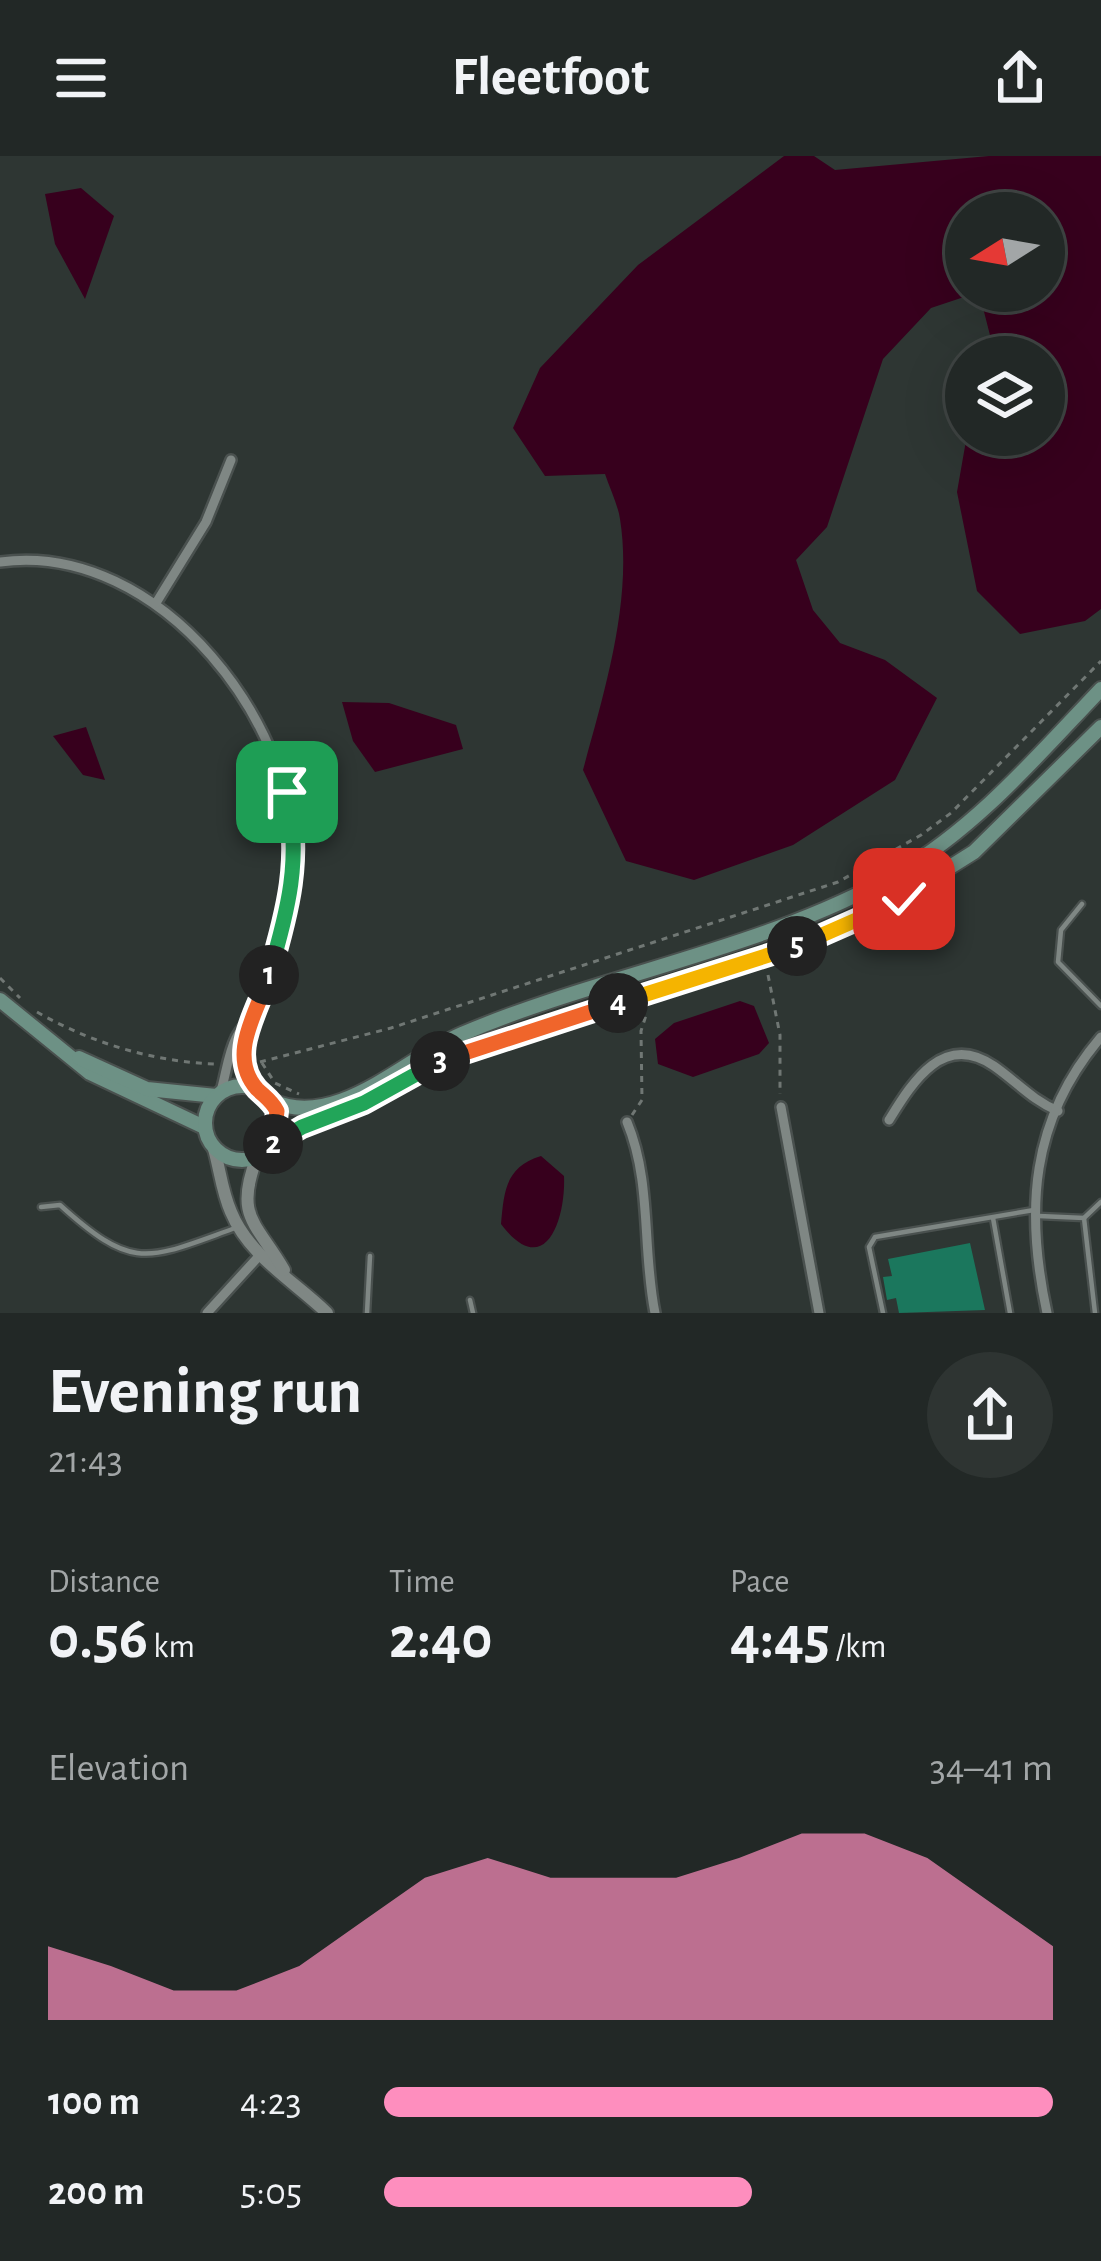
<!DOCTYPE html>
<meta charset="utf-8">
<style>
:root{--surface:#222826;--page:#2e3432;--text:#f1f3f6;--muted:#a2a6a7;--line:#3f4443;--accent:#fe8ebe}
body{margin:0;font-family:"Alegreya Sans",sans-serif;background:var(--page);color:var(--text);height:100vh;display:flex;flex-direction:column;font-size:45px;white-space:nowrap}
*{box-sizing:border-box;margin:0}
p{font-size:39px;color:var(--muted)}
.icon{flex:none;width:66px;height:66px;fill:none;stroke:currentColor;stroke-width:2;stroke-linecap:round;stroke-linejoin:round}
.map{position:relative;height:1157px;overflow:hidden}
.sheet{display:flex;flex-direction:column;background:var(--surface);flex:1}
.sheet>*{flex:none}
.needle{width:78px;rotate:259deg}
.controls{position:absolute;left:945px;top:36px;display:grid;gap:24px}
.controls a{display:grid;place-items:center;width:120px;height:120px;border-radius:50%;background:var(--surface);box-shadow:0 12px 48px #0002,0 0 0 3px var(--line);font-size:60px}
.pin{position:absolute;display:grid;place-items:center;width:102px;height:102px;color:#fff;margin:-51px;border-radius:24px;box-shadow:0 6px 18px #0006}
.km{position:absolute;width:60px;height:60px;margin:-30px;border-radius:50%;background:#222;color:#fff;font-size:33px;line-height:60px;text-align:center}
.round{display:grid;place-items:center;flex:none;width:126px;height:126px;border-radius:63px;background:var(--page)}
.overview{display:flex;align-items:center;justify-content:space-between;height:204px;padding:0 48px}
h1{font-size:66px;font-weight:700;line-height:90px}
.figures{display:grid;grid-template-columns:repeat(3,1fr);gap:18px;height:204px;padding:12px 48px}
.figures div{display:grid;align-content:center}
.figures b{font-size:60px;font-weight:700}
.figures small{font-size:33px;font-weight:400}
.figures p{font-size:33px}
.chart{height:336px;padding:24px 48px}
.chart p{display:flex;justify-content:space-between}
.chart svg{width:100%;height:216px;margin-top:12px;fill:var(--accent);opacity:.7}
ul{padding:0 48px;list-style:none;font-size:39px}
li{display:grid;grid-template-columns:192px 144px 1fr;align-items:center;height:90px}
li i{height:30px;border-radius:15px;background:var(--accent)}
header{display:flex;justify-content:space-between;align-items:center;height:156px;padding:0 48px;background:var(--surface);font-size:54px;font-weight:700}
.map>svg:first-child{display:block}
.water{fill:#37001d;fill-rule:evenodd}
.building{fill:#1b775d}
.lines{fill:none;stroke-linecap:round;stroke-linejoin:round}
.service-casing{stroke:#4a514f;stroke-width:9}
.minor-casing{stroke:#4a514f;stroke-width:14}
.tertiary-casing{stroke:#4a514f;stroke-width:16}
.secondary-casing{stroke:#4a514f;stroke-width:18}
.path{stroke:#707774;stroke-width:3;stroke-dasharray:6 6;stroke-linecap:butt}
.service{stroke:#7f8784;stroke-width:4.5}
.minor{stroke:#7f8784;stroke-width:9}
.tertiary{stroke:#7f8784;stroke-width:12}
.secondary{stroke:#6d9185;stroke-width:14}
.split-1-casing{stroke:#fff;stroke-width:24}
.split-2-casing{stroke:#fff;stroke-width:24}
.split-3-casing{stroke:#fff;stroke-width:24}
.split-4-casing{stroke:#fff;stroke-width:24}
.split-5-casing{stroke:#fff;stroke-width:24}
.split-6-casing{stroke:#fff;stroke-width:24}
.split-1{stroke:#22a559;stroke-width:15}
.split-2{stroke:#f0652b;stroke-width:15}
.split-3{stroke:#22a559;stroke-width:15}
.split-4{stroke:#f0652b;stroke-width:15}
.split-5{stroke:#f5b400;stroke-width:15}
.split-6{stroke:#f5b400;stroke-width:15}
</style>
<header><svg class="icon" aria-label="menu" viewBox="0 0 24 24"><path d="M4 6h16M4 12h16M4 18h16"/></svg>Fleetfoot<svg class="icon" aria-label="share" viewBox="0 0 24 24"><path d="M12 15V3M7 8l5-5 5 5M5 13v7h14v-7"/></svg></header>
<div class="map">
<svg width="1101" height="1157" viewBox="0 0 1101 1157">
<rect width="100%" height="100%" fill="#2e3633"/>
<g class="water">
<path d="M784,0H814L835,14L989,0H1101V453L1085,465L1020,478L977,435L957,336L967,279H1044V201H990L993,191L979,136L931,152L883,203L827,371L796,404L813,454L840,487L885,504L937,542L895,624L793,689L694,724L626,705L583,614C604,537 633,444 620,363C618,349 610,333 605,318L545,320L513,272L540,212L638,109ZM966,57H1044V135H966Z"/>
<path d="M81,32L114,60L85,143L55,88L45,38Z"/>
<path d="M342,546L389,547L456,569L463,593L375,616L353,585Z"/>
<path d="M86,571L105,624L83,619L53,580Z"/>
<path d="M740,845L754,850L769,887L759,898L693,921L658,908L655,883L674,867Z"/>
<path d="M541,1000L564,1020C566,1063 545,1126 501,1068C504,1036 505,1011 541,1000Z"/>
</g>
<path class="building" d="M970,1087L985,1154L899,1157L896,1142L887,1144L883,1121L892,1120L888,1103Z"/>
<g class="lines">
<defs>
<g id="service">
<path d="M1082,748L1061,774L1058,806L1101,850"/>
<path d="M41,1051L60,1049C135,1117 148,1103 238,1071"/>
<path d="M1039,1060L1084,1062L1095,1157"/>
<path d="M993,1062L1010,1157"/>
<path d="M1084,1062L1101,1046"/>
<path d="M470,1144L473,1157"/>
<path d="M367,1157L370,1100"/>
<path d="M883,1157L869,1091L875,1081L1034,1054"/>
</g>
<g id="minor">
<path d="M0,406C160,384 305,573 295,722C292,756 274,823 257,853C251,864 241,871 236,882C228,898 226,918 221,935"/>
<path d="M156,447L206,366L231,304"/>
<path d="M249,866L245,901L257,933"/>
<path d="M781,951L819,1157"/>
<path d="M889,964C912,927 943,875 994,910C1017,926 1032,944 1058,955"/>
<path d="M627,966C652,1026 642,1093 655,1157"/>
<path d="M207,1157L259,1100"/>
<path d="M1047,1157C1025,1055 1030,964 1101,881"/>
</g>
<g id="tertiary">
<path d="M214,993C220,1014 222,1036 231,1056C249,1100 294,1125 327,1157"/>
<path d="M257,1001C234,1061 256,1066 284,1114"/>
</g>
<g id="secondary">
<path d="M0,844L90,917L204,971"/>
<path d="M79,902L147,933L216,940"/>
<circle cx="242" cy="967" r="37"/>
<path d="M272,945C337,974 404,903 462,878C602,818 767,793 898,717C978,670 1038,599 1101,533"/>
<path d="M273,988L474,892L782,796L877,757L974,696L1101,571"/>
</g>
</defs>
<use href="#service" class="service-casing"/>
<use href="#minor" class="minor-casing"/>
<use href="#tertiary" class="tertiary-casing"/>
<use href="#secondary" class="secondary-casing"/>
<g class="path">
<path d="M768,819L780,879V938"/>
<path d="M0,822L20,842"/>
<path d="M37,856C91,887 154,906 216,908"/>
<path d="M260,906L391,872L838,726L921,679L951,657L1101,505"/>
<path d="M262,907L275,927L299,938"/>
<path d="M632,959L642,944L641,875L647,856"/>
</g>
<use href="#service" class="service"/>
<use href="#minor" class="minor"/>
<use href="#tertiary" class="tertiary"/>
<use href="#secondary" class="secondary"/>
</g>
<g class="lines">
<defs>
<path id="split-1" d="M269,819C288,755 302,702 287,636"/>
<path id="split-2" d="M269,819C259,854 226,898 257,933C265,941 271,944 277,955L273,988"/>
<path id="split-3" d="M273,988L302,971L364,947L440,905"/>
<path id="split-4" d="M440,905L618,847"/>
<path id="split-5" d="M618,847L797,790"/>
<path id="split-6" d="M797,790L904,743"/>
</defs>
<use href="#split-1" class="split-1-casing"/>
<use href="#split-2" class="split-2-casing"/>
<use href="#split-3" class="split-3-casing"/>
<use href="#split-4" class="split-4-casing"/>
<use href="#split-5" class="split-5-casing"/>
<use href="#split-6" class="split-6-casing"/>
<use href="#split-1" class="split-1"/>
<use href="#split-2" class="split-2"/>
<use href="#split-3" class="split-3"/>
<use href="#split-4" class="split-4"/>
<use href="#split-5" class="split-5"/>
<use href="#split-6" class="split-6"/>
</g>
</svg>
<div class="controls">
<a><svg class="needle" viewBox="-14 -14 28 28"><path d="M0-13l5 13h-10z" fill="#e53935"/><path d="M0 13l5-13h-10z" fill="#a2a6a7"/></svg></a>
<a><svg class="icon" aria-label="layers" viewBox="0 0 24 24"><path d="M12 4l9 5-9 5-9-5zM3 14l9 5 9-5"/></svg></a>
</div>
<div class="pin" style="left:287px;top:636px;background:#1e9e55"><svg class="icon" aria-label="arrive" viewBox="0 0 24 24"><path d="M6 21V4h12l-3 4 3 4H6"/></svg></div>
<div class="pin" style="left:904px;top:743px;background:#d93025"><svg class="icon" aria-label="check" viewBox="0 0 24 24"><path d="M5 12l5 5 9-10"/></svg></div>
<b class="km" style="left:269px;top:819px">1</b>
<b class="km" style="left:273px;top:988px">2</b>
<b class="km" style="left:440px;top:905px">3</b>
<b class="km" style="left:618px;top:847px">4</b>
<b class="km" style="left:797px;top:790px">5</b>
</div>
<section class="sheet">
<div class="overview"><div><h1>Evening run</h1><p>21:43</p></div><a class="round"><svg class="icon" aria-label="share" viewBox="0 0 24 24"><path d="M12 15V3M7 8l5-5 5 5M5 13v7h14v-7"/></svg></a></div>
<div class="figures">
<div><p>Distance</p><b>0.56<small> km</small></b></div>
<div><p>Time</p><b>2:40</b></div>
<div><p>Pace</p><b>4:45<small> /km</small></b></div>
</div>
<div class="chart"><p><span>Elevation</span>34–41 m</p>
<svg viewBox="0 0 160 44" preserveAspectRatio="none"><path d="M0 44V29L10 33L20 38L30 38L40 33L50 24L60 15L70 11L80 15L90 15L100 15L110 11L120 6L130 6L140 11L150 20L160 29V44z"/></svg>
</div>
<ul>
<li><b>100 m</b>4:23<i style="width:100%"></i></li>
<li><b>200 m</b>5:05<i style="width:55%"></i></li>
</ul>
</section>
